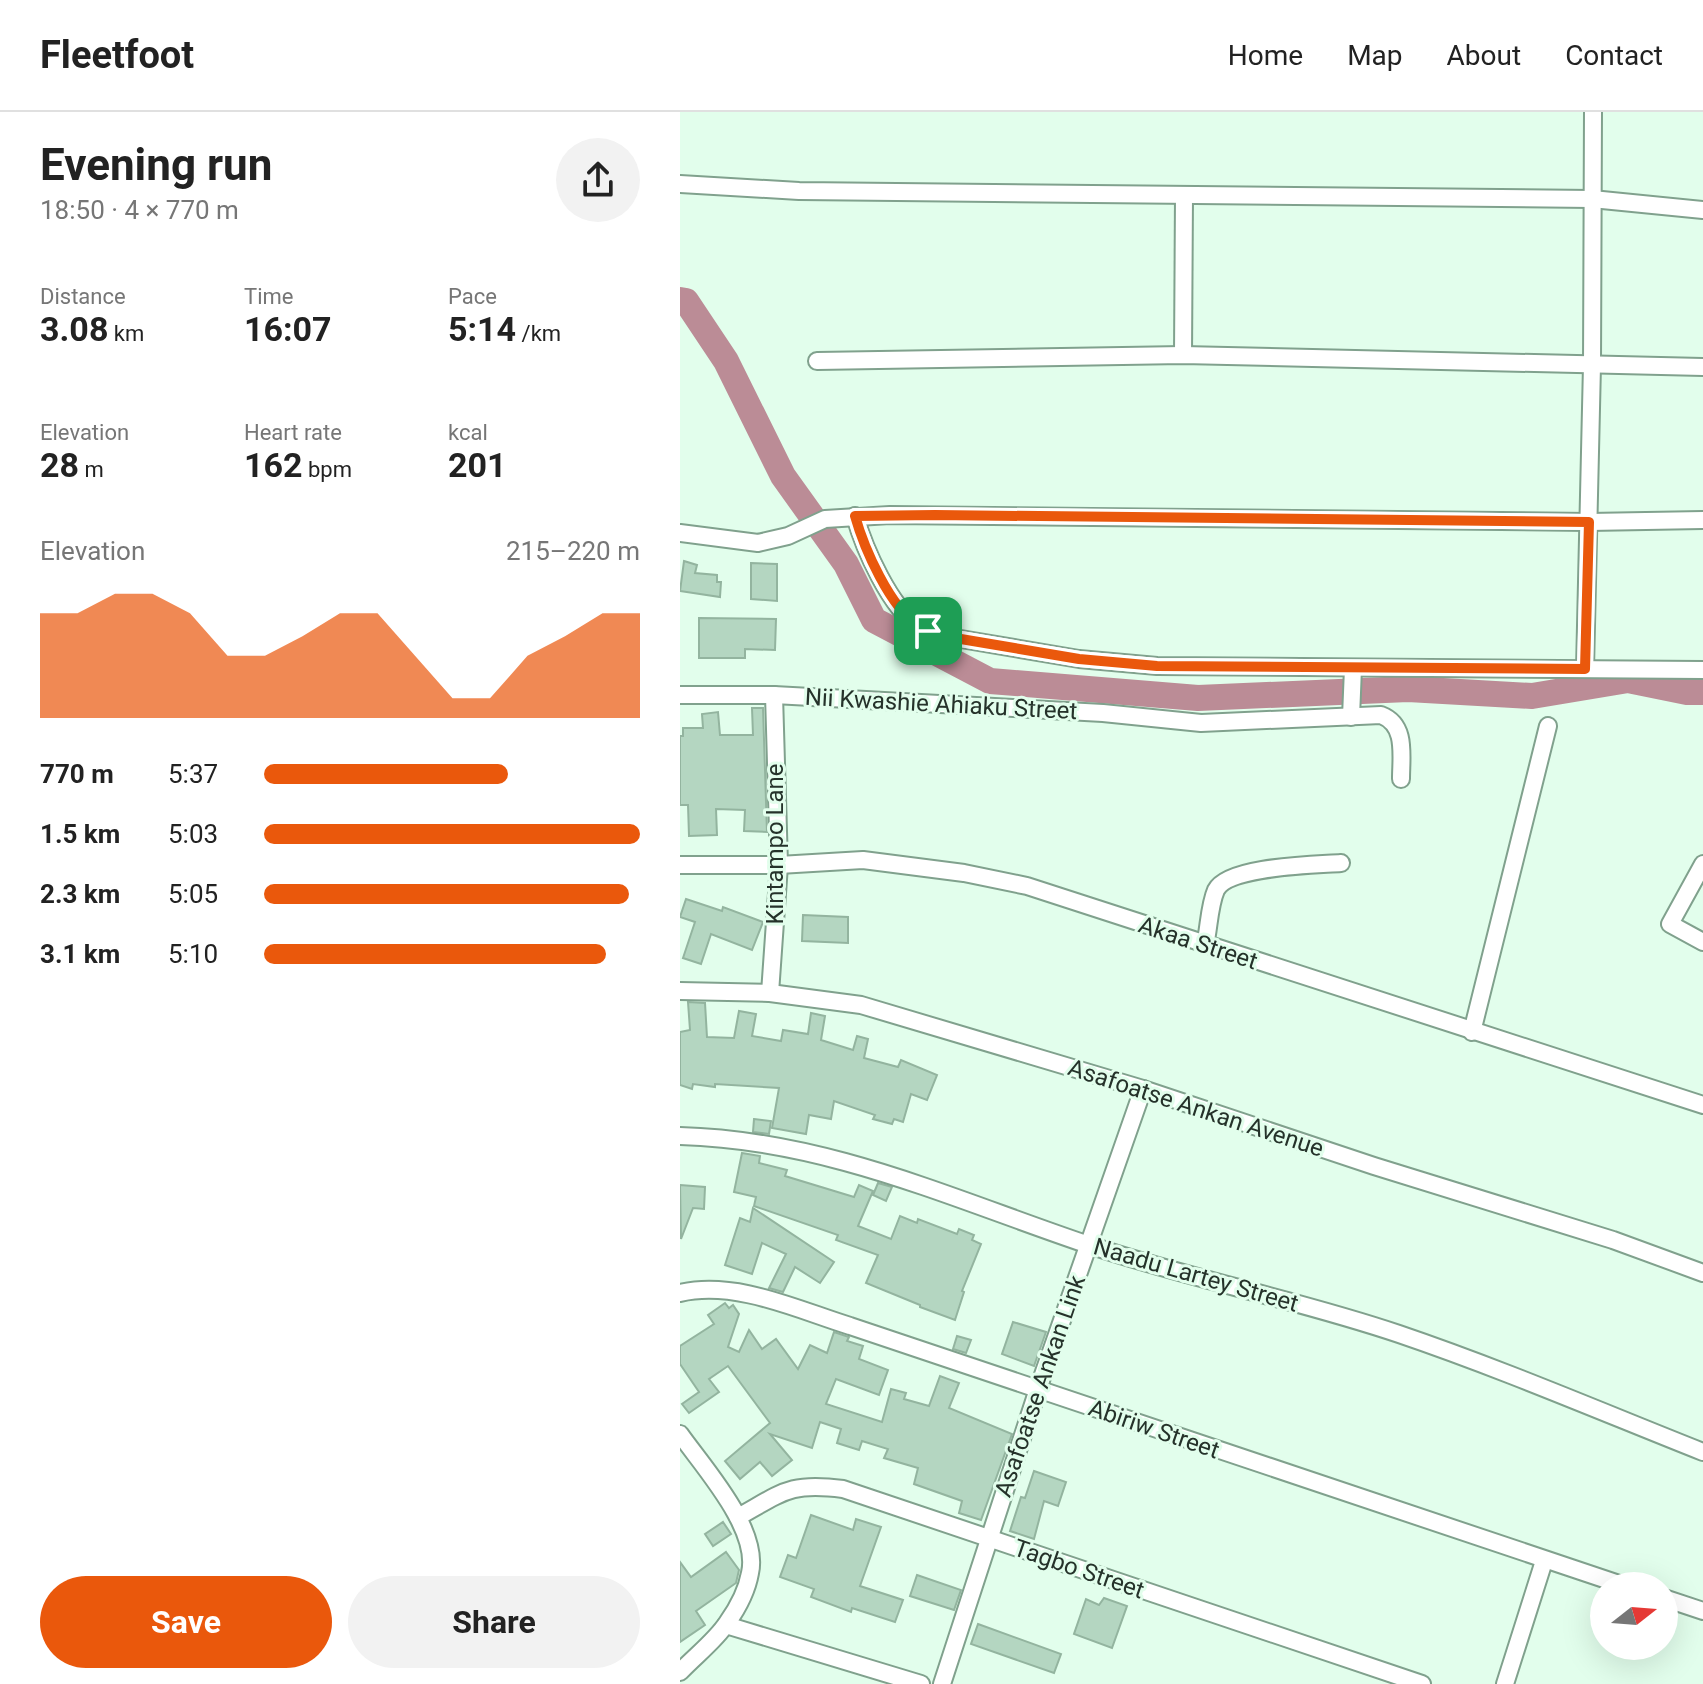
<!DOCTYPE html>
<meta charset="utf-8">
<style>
:root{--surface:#fff;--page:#f2f2f2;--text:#222;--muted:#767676;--line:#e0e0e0;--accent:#ea580c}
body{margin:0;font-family:Roboto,sans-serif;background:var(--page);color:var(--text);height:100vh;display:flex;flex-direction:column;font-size:30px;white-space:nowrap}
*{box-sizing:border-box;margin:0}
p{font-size:26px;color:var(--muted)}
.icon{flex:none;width:44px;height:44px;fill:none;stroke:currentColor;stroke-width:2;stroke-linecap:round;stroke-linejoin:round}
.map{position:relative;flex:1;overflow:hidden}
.sheet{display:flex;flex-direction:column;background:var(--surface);width:680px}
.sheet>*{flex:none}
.needle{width:52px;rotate:73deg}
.controls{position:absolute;left:910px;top:1460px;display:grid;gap:16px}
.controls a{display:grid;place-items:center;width:88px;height:88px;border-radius:50%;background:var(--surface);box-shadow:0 8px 32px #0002;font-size:40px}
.pin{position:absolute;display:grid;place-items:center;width:68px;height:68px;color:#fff;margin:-34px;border-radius:16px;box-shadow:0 4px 12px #0006}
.round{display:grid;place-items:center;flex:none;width:84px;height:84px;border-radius:42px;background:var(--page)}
.headline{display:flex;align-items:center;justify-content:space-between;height:136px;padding:0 40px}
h1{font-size:44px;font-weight:700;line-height:60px}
.figures{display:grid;grid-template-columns:repeat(3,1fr);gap:12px;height:136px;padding:8px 40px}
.figures div{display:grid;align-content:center}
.figures b{font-size:34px;font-weight:700}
.figures small{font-size:22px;font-weight:400}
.figures p{font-size:22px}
.chart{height:224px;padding:16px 40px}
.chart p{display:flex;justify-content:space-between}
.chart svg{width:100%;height:144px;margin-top:8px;fill:var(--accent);opacity:.7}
.cta{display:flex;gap:16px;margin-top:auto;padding:16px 40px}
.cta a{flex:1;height:92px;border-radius:48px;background:var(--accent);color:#fff;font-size:32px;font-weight:700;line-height:92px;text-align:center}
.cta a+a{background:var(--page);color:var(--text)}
ul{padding:0 40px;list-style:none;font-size:26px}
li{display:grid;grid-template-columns:128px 96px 1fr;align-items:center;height:60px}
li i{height:20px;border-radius:10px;background:var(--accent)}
header{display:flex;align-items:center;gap:48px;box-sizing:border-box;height:112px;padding:0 40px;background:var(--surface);border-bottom:2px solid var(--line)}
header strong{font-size:38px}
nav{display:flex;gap:44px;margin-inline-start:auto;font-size:28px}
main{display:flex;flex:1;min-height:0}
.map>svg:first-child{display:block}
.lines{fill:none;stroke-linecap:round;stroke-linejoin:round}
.river{stroke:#bb8c96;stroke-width:26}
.building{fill:#b4d6c1;stroke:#93b49f;stroke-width:2}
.minor-casing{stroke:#80a18d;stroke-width:20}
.minor{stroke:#fff;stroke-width:16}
.route-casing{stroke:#fff;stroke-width:16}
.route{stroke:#ea580c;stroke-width:10}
.labels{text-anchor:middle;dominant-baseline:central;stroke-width:6;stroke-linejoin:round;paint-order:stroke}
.street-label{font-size:24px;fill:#25322a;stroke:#e2feec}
</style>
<header>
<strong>Fleetfoot</strong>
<nav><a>Home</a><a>Map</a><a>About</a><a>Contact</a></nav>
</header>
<main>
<section class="sheet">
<div class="headline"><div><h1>Evening run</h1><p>18:50 · 4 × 770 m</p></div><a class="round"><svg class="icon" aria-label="share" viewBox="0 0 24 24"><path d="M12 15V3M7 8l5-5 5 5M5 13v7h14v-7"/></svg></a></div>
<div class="figures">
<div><p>Distance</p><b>3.08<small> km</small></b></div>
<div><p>Time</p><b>16:07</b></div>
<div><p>Pace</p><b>5:14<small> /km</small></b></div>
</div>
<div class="figures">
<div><p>Elevation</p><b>28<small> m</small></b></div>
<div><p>Heart rate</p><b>162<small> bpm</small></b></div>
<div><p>kcal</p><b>201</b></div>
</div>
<div class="chart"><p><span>Elevation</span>215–220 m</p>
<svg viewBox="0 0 160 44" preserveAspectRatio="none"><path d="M0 44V12L10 12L20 6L30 6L40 12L50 25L60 25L70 19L80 12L90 12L100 25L110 38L120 38L130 25L140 19L150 12L160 12V44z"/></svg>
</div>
<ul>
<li><b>770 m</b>5:37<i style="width:65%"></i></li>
<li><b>1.5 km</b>5:03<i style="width:100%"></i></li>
<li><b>2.3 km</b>5:05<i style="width:97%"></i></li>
<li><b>3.1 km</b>5:10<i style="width:91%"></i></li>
</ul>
<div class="cta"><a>Save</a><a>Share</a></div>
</section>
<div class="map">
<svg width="1023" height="1572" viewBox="0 0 1023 1572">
<rect width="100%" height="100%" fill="#e2feec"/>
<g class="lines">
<path class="river" d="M0,188L6,189L46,249L103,364L166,452L194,508L310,569L518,586L728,577L852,584L948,568L1007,580H1023"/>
</g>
<g class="building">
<path d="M4,449L17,453L15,461L37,463V470H41L40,485L0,479Z"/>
<path d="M71,451L97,452V489L71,487Z"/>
<path d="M19,506L96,507L95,538L65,537V546H19Z"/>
<path d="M72,596H83L87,720L64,719L65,698L36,697L37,723L9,724L8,693H0V624H3V616H23L22,602L38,600L40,623H73Z"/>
<path d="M6,787L42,799L43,795L83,810L72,838L31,822L21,852L3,846L15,810L0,805Z"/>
<path d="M123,803L168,805V831L122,829Z"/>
<path d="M8,890L25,891L27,925L54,926L59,899L76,902L72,924L101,929L103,918L128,922L131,901L145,904L141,928L173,938L177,924L188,927L184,946L218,955L221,948L257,963L247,988L231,982L223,1010L214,1007L212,1012L193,1007L195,1003L154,989L151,1007L129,1003L126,1022L92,1016L99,976L35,972V975L13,972L12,977L0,973V920L10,918Z"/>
<path d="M74,1007L91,1009L89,1022L73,1020Z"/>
<path d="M62,1041L80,1044L79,1051L107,1058L105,1064L174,1085L179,1073L193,1079L178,1114L211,1127L220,1104L237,1111L238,1107L277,1122L279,1117L294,1123L292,1128L301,1132L282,1179L284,1180L275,1208L240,1195V1193L186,1171L198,1143L156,1128L158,1123L74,1094L76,1085L54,1080Z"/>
<path d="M198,1071L212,1075L206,1089L193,1083Z"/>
<path d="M0,1073L25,1075L24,1097L13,1096L1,1127Z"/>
<path d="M73,1096L154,1150L140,1171L115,1155L103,1180L89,1176L106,1142L82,1131L72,1162L45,1153L60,1106L70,1110Z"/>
<path d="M45,1191L49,1196L53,1193L59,1202L48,1235L59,1240L69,1218L82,1237L96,1227L118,1257L130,1233L147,1241L154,1220L169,1225L167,1229L183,1234L179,1247L208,1258L199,1283L156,1267L146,1292L202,1310L211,1277L226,1281L224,1287L249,1294L260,1264L279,1271L269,1296L332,1322L301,1408L279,1401L282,1389L234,1372L238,1356L204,1346L208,1337L182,1329L179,1338L157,1331L161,1317L140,1310L132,1336L90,1322L112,1348L92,1364L80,1350L60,1367L45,1349L90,1311L48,1254L29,1267L39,1280L9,1301L2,1292L19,1280L0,1252V1234L34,1212L28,1203Z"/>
<path d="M333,1210L366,1220L354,1254L322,1242Z"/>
<path d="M277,1224L291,1228L286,1241L273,1237Z"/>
<path d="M354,1359L386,1370L378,1394L364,1389L354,1427L330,1419L341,1385L345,1386Z"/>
<path d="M131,1403L173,1418L176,1407L201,1415L180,1474L223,1488L215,1510L172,1496L171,1500L131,1485L134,1477L100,1465L108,1443L116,1446Z"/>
<path d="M43,1410L51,1422L33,1434L25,1422Z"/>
<path d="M46,1440L59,1458L56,1471L16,1499L25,1513L0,1530V1450L11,1465Z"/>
<path d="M237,1463L281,1478L274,1498L230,1484Z"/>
<path d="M424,1486L447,1494L432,1536L394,1522L406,1487L419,1493Z"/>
<path d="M298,1512L381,1542L374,1561L291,1532Z"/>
</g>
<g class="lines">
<defs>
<g id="minor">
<path d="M0,72L119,79L912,87L1023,98"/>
<path d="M503,243L504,84"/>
<path d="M137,249L503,243L1023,255"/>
<path d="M175,404C184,436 210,496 239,514C248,520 258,522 269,525L399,547L477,554L1023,558"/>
<path d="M0,421L78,431L108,424L145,407L210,403L909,410L1023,408"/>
<path d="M905,557L912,253L913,0"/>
<path d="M0,583H94L423,601L521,611L701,603C727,613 721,643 721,667"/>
<path d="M671,605L673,556"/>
<path d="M1023,752L990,812L1023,830"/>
<path d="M0,753H99L183,748L284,761L347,774L1023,993"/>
<path d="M525,833C529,817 529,794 536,778C548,754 635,753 661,751"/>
<path d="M0,879L90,881L181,893L463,977L694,1054L933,1128L1023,1161"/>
<path d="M90,881L99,753L94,583"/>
<path d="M792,920L868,614"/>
<path d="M0,1024C146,1028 270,1086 406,1132C509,1167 616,1187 719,1222C822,1257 922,1300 1023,1340"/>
<path d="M0,1181C56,1168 118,1198 170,1214L945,1474"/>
<path d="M0,1322C24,1356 80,1417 70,1461C67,1478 57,1497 47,1511C35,1529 15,1544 0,1560"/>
<path d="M58,1405C103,1380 110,1370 163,1377L742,1572"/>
<path d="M984,1486L1023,1499"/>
<path d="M46,1513L241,1572"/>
<path d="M262,1572L358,1277L463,977"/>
<path d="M825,1572L864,1449"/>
</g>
</defs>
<use href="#minor" class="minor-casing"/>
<use href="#minor" class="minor"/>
</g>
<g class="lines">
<defs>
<path id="route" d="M255,403L909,410L905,557L477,554L399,547L269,525C258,522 248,520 239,514C210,496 184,436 175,404Z"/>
</defs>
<use href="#route" class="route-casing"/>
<use href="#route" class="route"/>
</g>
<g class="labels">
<g class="street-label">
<text transform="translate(261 592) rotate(3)">Nii Kwashie Ahiaku Street</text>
<text transform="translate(95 732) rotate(-90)">Kintampo Lane</text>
<text transform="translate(518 831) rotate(18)">Akaa Street</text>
<text transform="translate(516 996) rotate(18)">Asafoatse Ankan Avenue</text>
<text transform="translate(516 1163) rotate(16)">Naadu Lartey Street</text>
<text transform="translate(360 1274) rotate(-71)">Asafoatse Ankan Link</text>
<text transform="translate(474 1317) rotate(19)">Abiriw Street</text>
<text transform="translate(399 1457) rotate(19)">Tagbo Street</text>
</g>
</g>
</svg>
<div class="controls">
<a><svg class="needle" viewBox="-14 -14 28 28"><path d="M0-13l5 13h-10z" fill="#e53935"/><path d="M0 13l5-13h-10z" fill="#767676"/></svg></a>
</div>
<div class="pin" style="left:248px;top:519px;background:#1e9e55"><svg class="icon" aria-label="arrive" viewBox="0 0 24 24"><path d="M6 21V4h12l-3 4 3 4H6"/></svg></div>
</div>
</main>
